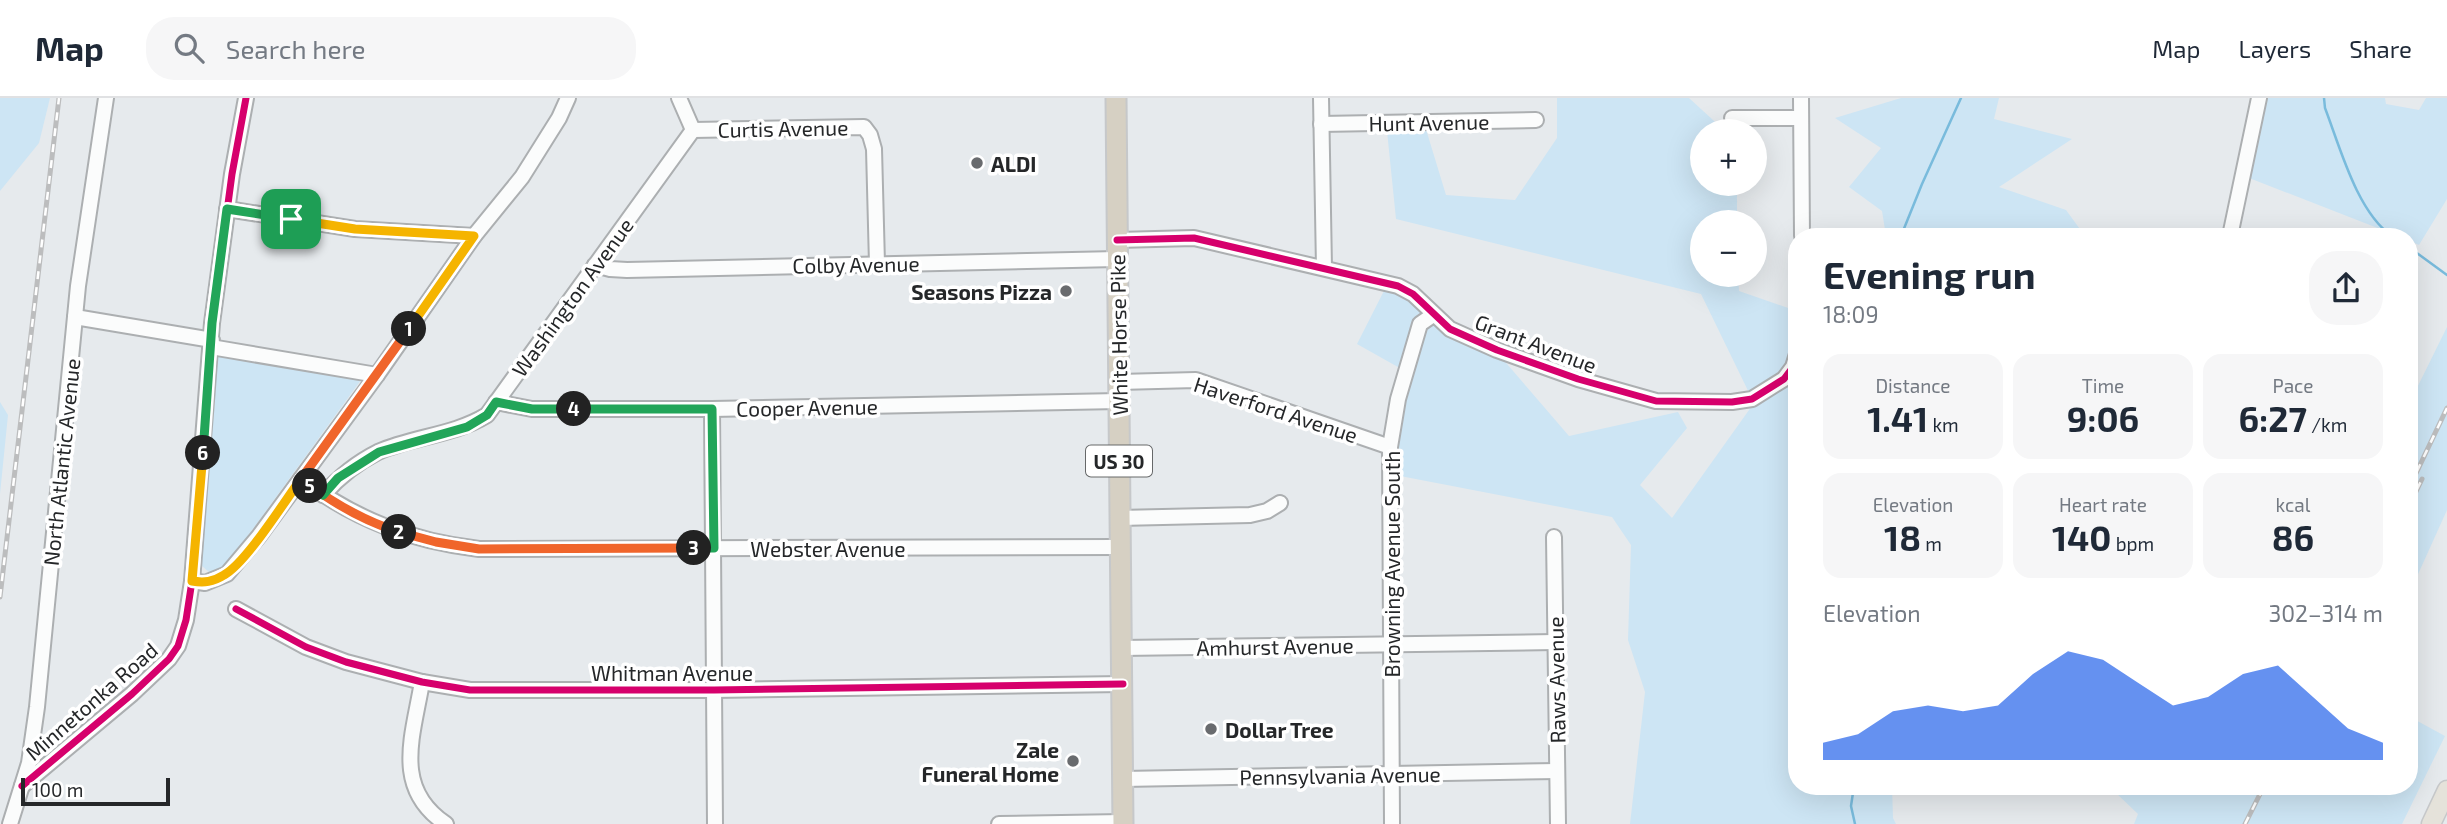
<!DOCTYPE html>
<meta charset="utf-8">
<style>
:root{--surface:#fff;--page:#f6f6f7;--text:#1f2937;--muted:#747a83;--line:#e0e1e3;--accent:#2563eb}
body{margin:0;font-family:"Exo 2",sans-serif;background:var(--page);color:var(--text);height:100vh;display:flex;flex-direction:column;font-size:26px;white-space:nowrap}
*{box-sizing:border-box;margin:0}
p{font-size:23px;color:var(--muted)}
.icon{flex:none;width:38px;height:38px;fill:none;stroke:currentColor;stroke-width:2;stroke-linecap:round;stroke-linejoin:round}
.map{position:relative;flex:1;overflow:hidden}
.sheet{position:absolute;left:1788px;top:130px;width:630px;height:567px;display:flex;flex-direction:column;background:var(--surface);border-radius:28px;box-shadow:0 7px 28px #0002}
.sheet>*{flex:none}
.controls{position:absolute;left:1690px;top:21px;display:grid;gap:14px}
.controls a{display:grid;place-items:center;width:77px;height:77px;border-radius:50%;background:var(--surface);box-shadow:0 7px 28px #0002;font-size:35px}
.scale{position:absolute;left:21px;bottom:18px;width:149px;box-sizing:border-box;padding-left:7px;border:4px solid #252729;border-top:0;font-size:19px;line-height:24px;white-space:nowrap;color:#252729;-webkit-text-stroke:5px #fff;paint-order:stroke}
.pin{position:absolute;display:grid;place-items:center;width:60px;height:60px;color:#fff;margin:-30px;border-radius:14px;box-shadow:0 4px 10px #0006}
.km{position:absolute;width:35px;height:35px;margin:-18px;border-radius:50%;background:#222;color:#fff;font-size:19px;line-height:35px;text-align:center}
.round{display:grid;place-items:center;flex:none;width:74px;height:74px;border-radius:28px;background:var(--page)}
.overview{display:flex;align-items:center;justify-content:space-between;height:119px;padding:0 35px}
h1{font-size:38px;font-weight:700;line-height:52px}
.stats{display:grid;grid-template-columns:repeat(3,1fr);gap:10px;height:119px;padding:7px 35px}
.stats div{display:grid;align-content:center;border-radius:18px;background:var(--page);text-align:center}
.stats b{font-size:35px;font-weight:700}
.stats small{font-size:19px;font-weight:400}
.stats p{font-size:19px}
.chart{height:196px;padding:14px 35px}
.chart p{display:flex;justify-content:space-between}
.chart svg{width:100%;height:126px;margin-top:7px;fill:var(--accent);opacity:.7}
header{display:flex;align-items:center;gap:42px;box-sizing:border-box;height:98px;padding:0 35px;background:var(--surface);border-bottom:2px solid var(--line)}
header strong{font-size:33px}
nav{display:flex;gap:38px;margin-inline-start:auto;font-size:24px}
.search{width:490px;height:63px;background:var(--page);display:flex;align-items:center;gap:18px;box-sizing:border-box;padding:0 24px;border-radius:28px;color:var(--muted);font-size:26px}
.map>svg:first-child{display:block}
.green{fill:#cde5f4}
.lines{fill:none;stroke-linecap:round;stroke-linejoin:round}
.stream{stroke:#79bbdc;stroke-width:2.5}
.minor-casing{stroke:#acafb1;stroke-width:18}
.major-casing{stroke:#c6c8ca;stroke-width:21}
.highway-casing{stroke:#c6c8ca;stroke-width:23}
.minor{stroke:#fbfcfc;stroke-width:14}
.major{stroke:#e5e2da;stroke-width:18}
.highway{stroke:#d6d0c3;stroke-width:19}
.rail-casing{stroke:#bcbdbe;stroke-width:5}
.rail{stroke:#fff;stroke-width:2.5;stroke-dasharray:8;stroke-linecap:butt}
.cycleway-casing{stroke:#fff;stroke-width:11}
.cycleway{stroke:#d6006c;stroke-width:7}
.split-1-casing{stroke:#fff;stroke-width:14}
.split-2-casing{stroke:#fff;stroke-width:14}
.split-3-casing{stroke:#fff;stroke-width:14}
.split-4-casing{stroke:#fff;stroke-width:14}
.split-5-casing{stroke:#fff;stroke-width:14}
.split-6-casing{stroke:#fff;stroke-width:14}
.split-7-casing{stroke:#fff;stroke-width:14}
.split-1{stroke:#f5b400;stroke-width:9}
.split-2{stroke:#f0652b;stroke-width:9}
.split-3{stroke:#f0652b;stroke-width:9}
.split-4{stroke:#22a559;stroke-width:9}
.split-5{stroke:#22a559;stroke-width:9}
.split-6{stroke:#f5b400;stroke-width:9}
.split-7{stroke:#22a559;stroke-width:9}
.poi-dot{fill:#696b6e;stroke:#fff;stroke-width:2.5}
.labels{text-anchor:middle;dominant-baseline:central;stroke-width:7;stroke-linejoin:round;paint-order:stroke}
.shield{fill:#fff;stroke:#666869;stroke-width:2}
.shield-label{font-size:19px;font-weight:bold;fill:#252729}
.street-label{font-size:21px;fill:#252729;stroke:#fff}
.poi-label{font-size:21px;font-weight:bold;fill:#252729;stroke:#fff;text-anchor:start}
</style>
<header>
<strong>Map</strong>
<div class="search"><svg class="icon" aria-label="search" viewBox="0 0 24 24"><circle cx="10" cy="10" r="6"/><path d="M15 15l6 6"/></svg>Search here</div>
<nav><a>Map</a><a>Layers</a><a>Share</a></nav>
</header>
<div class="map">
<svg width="2447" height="726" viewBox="0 0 2447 726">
<rect width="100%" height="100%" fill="#e6eaed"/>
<g class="green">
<path d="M0,0H50L39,45L0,93Z"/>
<path d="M1557,0H1689L1725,33H1703V86H1737V124H1703V177H1738L1739,193L1797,213V688H1892L1893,720L1896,726H1630L1645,594L1628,542L1631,447L1612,419L1395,377L1405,273L1357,246L1390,181L1495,252L1569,338L1678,314L1687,330L1640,387L1672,420L1754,305L1701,196L1396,121L1387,33L1425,28L1446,97L1515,102L1557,40Z"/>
<path d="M1901,0H1999L1994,21L2072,41L1999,89L2066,112L2085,138H1886L1882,113L1849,89L1881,50L1835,20Z"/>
<path d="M2261,0H2385L2386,6L2419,12L2426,0H2447V101L2419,147L2410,143V138H2398L2244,78Z"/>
<path d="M2447,229V412L2410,494V304Z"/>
<path d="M228,257L360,276L361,282L226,468L218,474L210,475L202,468L200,458L215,302V259Z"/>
<path d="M0,304L8,317L0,396Z"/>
<path d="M2410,619L2445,638L2402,726H2134L2138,716L2116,695L2118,688H2410Z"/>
</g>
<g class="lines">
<g class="stream">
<path d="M2324,0L2325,10C2340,49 2357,114 2392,138"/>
<path d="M1901,138L1922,86L1961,0"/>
<path d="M2410,150L2447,177"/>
<path d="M1854,688L1851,708L1855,726"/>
</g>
<defs>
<g id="minor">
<path d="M679,0L693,32"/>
<path d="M1321,0L1324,170"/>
<path d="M1801,0L1802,138"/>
<path d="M1732,20H1801"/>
<path d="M1321,26L1536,22"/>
<path d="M693,32L864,29L870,37L874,51L877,166"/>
<path d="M227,111L355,131L474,138"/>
<path d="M2230,138L2259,0"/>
<path d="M1117,142L1194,140L1398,188L1413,196L1450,231L1497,252L1578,281L1656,303L1732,304L1752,301L1784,281L1793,269L1797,256"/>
<path d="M595,167L610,171L627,172L1117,161"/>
<path d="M75,219L212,242"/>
<path d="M211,249L377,277"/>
<path d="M1119,284L1196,282L1390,349"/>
<path d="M496,304L532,311H712L1119,303"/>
<path d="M712,311L715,726"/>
<path d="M301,381C356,422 411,443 479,451L1120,449"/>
<path d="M323,397C339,379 356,365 378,354C414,338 452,338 487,317L693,32"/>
<path d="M1119,420L1250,417L1267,413L1280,405"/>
<path d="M1554,439L1558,726"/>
<path d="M192,483L205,485L227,476L259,438L377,277L474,138L522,79L559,20L568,0"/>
<path d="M236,511L306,549L346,564L422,584L470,592H714L1123,586"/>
<path d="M1121,550L1555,544"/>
<path d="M422,584C413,638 392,690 446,726"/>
<path d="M1123,681L1557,673"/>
<path d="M22,688L132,596L169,561L178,548L186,522L192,483L212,225L232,76L246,0"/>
<path d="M10,726L29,665L37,609L78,188L106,0"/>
<path d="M999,726L1123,724"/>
<path d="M1392,726L1390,349L1398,301L1420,226L1433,217"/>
</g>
<path id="major" d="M2431,726L2447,692"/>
<path id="highway" d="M1116,0L1123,726"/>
</defs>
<use href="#minor" class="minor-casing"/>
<use href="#major" class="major-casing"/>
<use href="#highway" class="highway-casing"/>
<use href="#minor" class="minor"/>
<use href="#major" class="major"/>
<use href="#highway" class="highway"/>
<defs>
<g id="rail">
<path d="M2410,388L2447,310"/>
<path d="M2410,406L2422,381"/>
<path d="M0,499L59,0"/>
<path d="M2245,726L2264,688"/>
</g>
</defs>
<use href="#rail" class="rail-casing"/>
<use href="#rail" class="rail"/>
<defs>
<g id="cycleway">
<path d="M1117,142L1194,140L1398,188L1413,196L1450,231L1497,252L1578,281L1656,303L1732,304L1752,301L1784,281L1793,269L1797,256"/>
<path d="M236,511L306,549L346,564L422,584L470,592H714L1123,586"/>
<path d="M22,688L132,596L169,561L178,548L186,522L192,483L212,225L232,76L246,0"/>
</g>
</defs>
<use href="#cycleway" class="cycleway-casing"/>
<use href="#cycleway" class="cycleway"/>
</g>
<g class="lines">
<defs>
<path id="split-1" d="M291,121L355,131L474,138L409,231"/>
<path id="split-2" d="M399,434C364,423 330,403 301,381L409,231"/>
<path id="split-3" d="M399,434L436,444L479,451L694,450"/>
<path id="split-4" d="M574,311H712L714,450H694"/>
<path id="split-5" d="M310,388L323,397L338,380L379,354L467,329L487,317L496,304L532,311H574"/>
<path id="split-6" d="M203,355L192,483C204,485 213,484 224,477C246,465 284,404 301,381L310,388"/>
<path id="split-7" d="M203,355L212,225L227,111L291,121"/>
</defs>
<use href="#split-1" class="split-1-casing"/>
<use href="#split-2" class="split-2-casing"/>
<use href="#split-3" class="split-3-casing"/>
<use href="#split-4" class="split-4-casing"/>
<use href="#split-5" class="split-5-casing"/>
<use href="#split-6" class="split-6-casing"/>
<use href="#split-7" class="split-7-casing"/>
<use href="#split-1" class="split-1"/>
<use href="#split-2" class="split-2"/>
<use href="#split-3" class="split-3"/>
<use href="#split-4" class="split-4"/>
<use href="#split-5" class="split-5"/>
<use href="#split-6" class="split-6"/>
<use href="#split-7" class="split-7"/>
</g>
<g class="poi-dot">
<circle cx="977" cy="65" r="7"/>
<circle cx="1066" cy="193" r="7"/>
<circle cx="1211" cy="631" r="7"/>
<circle cx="1073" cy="663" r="7"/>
</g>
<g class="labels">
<rect class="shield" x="1086" y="347.5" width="66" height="31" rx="5"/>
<g class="shield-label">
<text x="1119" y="363">US 30</text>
</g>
<g class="street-label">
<text transform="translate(1429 24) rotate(-1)">Hunt Avenue</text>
<text transform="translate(783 30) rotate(-1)">Curtis Avenue</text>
<text transform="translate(856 166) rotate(-1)">Colby Avenue</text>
<text transform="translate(572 199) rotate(-54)">Washington Avenue</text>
<text transform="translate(1118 237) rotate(-91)">White Horse Pike</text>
<text transform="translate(1536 245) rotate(21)">Grant Avenue</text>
<text transform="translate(807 309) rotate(-1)">Cooper Avenue</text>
<text transform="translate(1276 311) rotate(18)">Haverford Avenue</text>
<text transform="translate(61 364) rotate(-84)">North Atlantic Avenue</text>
<text x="828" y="450">Webster Avenue</text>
<text transform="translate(1391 466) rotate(-90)">Browning Avenue South</text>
<text transform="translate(1275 548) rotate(-1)">Amhurst Avenue</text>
<text x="672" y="574">Whitman Avenue</text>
<text transform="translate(1556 582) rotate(-91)">Raws Avenue</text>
<text transform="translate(91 603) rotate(-41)">Minnetonka Road</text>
<text transform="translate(1340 677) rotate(-1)">Pennsylvania Avenue</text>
</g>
<g class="poi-label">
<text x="991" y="65">ALDI</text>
<text x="1052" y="193" text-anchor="end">Seasons Pizza</text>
<text x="1225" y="631">Dollar Tree</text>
<text x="1059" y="651" text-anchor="end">Zale<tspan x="1059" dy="24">Funeral Home</tspan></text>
</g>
</g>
</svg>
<div class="controls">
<a>+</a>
<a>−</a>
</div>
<div class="scale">100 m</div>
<div class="pin" style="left:291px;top:121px;background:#1e9e55"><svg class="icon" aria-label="arrive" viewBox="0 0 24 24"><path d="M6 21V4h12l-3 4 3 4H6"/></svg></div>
<b class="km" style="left:409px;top:231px">1</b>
<b class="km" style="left:399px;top:434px">2</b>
<b class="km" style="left:694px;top:450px">3</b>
<b class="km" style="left:574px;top:311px">4</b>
<b class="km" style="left:310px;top:388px">5</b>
<b class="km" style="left:203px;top:355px">6</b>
<section class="sheet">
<div class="overview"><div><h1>Evening run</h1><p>18:09</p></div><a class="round"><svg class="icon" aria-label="share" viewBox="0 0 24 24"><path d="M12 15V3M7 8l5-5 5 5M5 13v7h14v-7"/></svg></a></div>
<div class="stats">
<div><p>Distance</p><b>1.41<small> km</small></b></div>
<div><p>Time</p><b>9:06</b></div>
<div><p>Pace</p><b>6:27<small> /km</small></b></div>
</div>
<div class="stats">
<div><p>Elevation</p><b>18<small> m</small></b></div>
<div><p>Heart rate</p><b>140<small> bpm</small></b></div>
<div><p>kcal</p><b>86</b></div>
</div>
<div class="chart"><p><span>Elevation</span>302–314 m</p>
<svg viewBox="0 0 160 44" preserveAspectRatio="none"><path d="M0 44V38L10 35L20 27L30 25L40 27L50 25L60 14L70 6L80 9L90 17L100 25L110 22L120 14L130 11L140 22L150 33L160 38V44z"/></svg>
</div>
</section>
</div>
